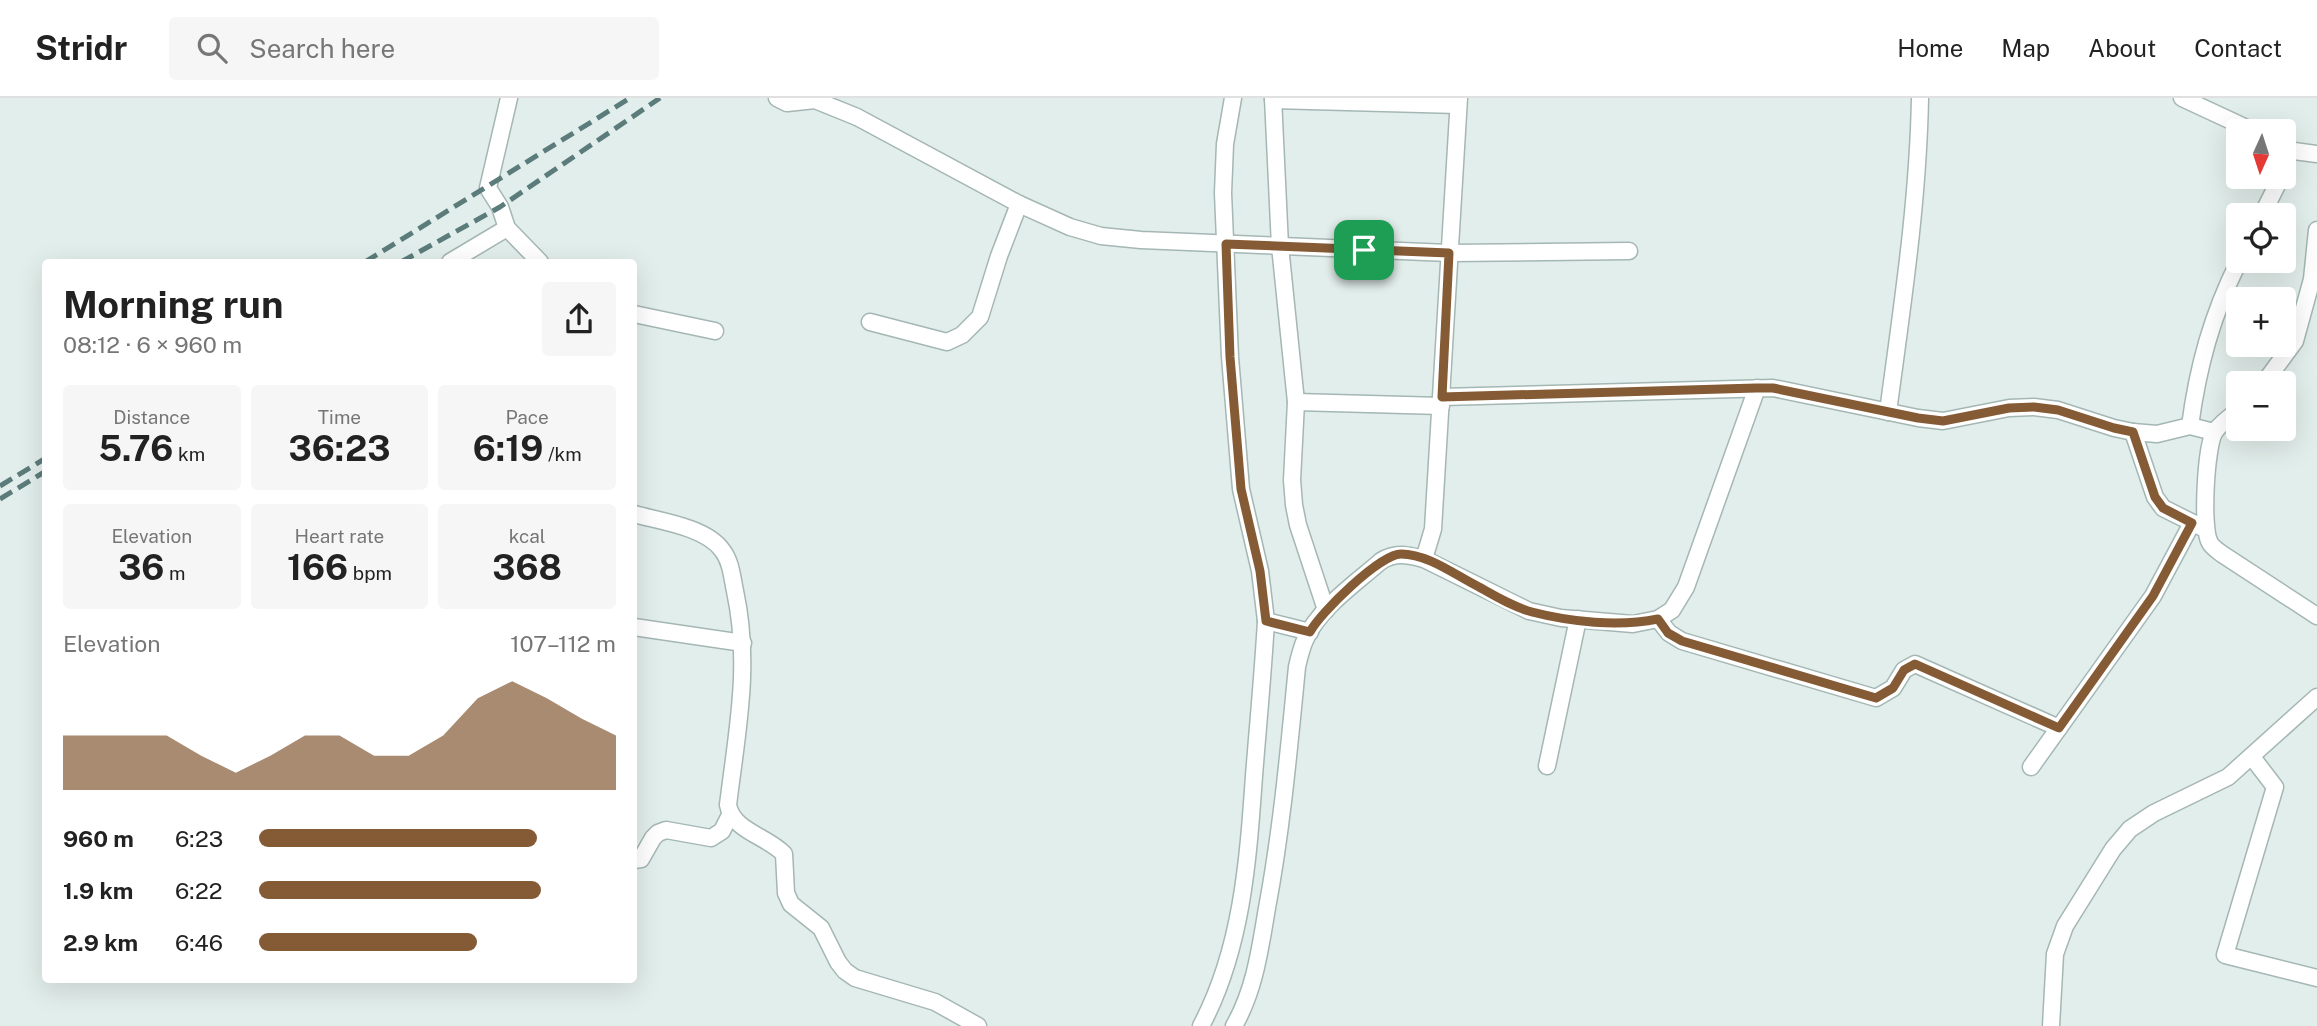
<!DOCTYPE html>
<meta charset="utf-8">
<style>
:root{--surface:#fff;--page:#f6f6f6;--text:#222;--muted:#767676;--line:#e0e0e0;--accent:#855b36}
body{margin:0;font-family:"Public Sans",sans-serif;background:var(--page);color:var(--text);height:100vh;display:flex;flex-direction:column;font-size:26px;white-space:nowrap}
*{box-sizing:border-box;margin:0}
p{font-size:23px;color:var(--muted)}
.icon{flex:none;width:38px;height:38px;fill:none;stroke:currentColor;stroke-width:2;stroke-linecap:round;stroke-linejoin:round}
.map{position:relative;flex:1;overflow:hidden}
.details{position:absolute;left:42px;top:161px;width:595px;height:724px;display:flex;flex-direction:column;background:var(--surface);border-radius:7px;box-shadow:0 7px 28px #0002}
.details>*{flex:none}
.needle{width:46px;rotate:183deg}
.tools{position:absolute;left:2226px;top:21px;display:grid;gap:14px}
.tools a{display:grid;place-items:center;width:70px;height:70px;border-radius:7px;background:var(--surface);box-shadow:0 7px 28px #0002;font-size:35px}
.pin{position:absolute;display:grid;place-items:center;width:60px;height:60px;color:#fff;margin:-30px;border-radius:14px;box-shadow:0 4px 10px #0006}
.round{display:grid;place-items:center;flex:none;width:74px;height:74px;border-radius:7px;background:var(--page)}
.headline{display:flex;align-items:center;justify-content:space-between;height:119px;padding:0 21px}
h1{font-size:38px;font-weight:700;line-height:52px}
.stats{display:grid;grid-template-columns:repeat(3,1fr);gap:10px;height:119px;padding:7px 21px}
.stats div{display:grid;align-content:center;border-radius:7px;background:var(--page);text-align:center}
.stats b{font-size:35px;font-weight:700}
.stats small{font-size:19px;font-weight:400}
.stats p{font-size:19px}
.chart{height:196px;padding:14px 21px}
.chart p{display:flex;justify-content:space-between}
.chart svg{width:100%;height:126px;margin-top:7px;fill:var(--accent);opacity:.7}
ul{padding:0 21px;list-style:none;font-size:23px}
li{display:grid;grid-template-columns:112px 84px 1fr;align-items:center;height:52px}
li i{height:18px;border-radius:9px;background:var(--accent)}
header{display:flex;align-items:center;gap:42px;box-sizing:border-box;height:98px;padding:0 35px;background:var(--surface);border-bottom:2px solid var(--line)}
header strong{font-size:33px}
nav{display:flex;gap:38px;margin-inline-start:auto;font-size:24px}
.search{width:490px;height:63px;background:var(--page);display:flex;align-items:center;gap:18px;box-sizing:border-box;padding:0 24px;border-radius:7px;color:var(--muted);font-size:26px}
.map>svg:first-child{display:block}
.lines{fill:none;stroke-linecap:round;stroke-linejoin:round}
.street-casing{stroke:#a4b7b4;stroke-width:19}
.street{stroke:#fff;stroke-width:16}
.rail{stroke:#5b7c7b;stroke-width:5;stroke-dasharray:14 7;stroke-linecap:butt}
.route-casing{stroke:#fff;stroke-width:14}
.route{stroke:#855b36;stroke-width:9}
</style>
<header>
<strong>Stridr</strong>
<div class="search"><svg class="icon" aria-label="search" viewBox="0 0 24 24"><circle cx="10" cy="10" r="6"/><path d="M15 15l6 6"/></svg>Search here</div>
<nav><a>Home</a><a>Map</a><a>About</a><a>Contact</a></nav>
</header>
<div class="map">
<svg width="2317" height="928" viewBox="0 0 2317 928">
<rect width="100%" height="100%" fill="#e2eeeb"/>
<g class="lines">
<defs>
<g id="street">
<path d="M509,0L488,90L500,109L507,130L540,164"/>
<path d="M777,0L787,5L815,2L857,19L1019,106L1070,129L1101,138L1141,142L1449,155L1629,153"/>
<path d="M1233,0L1225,46L1223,95L1230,259L1241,391L1260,473L1266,523L1310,534"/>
<path d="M1273,0L1280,148L1296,304L1292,382L1294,407L1298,427L1326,512"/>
<path d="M2182,0L2253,33"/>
<path d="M1273,2L1458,7"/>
<path d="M2284,48L2294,53L2317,56"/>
<path d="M2262,117L2281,79"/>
<path d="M450,164L507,130"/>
<path d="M634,216L715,233"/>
<path d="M870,224L947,244L962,237L980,219L999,158L1019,106"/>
<path d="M2264,285L2295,243L2312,181L2317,132"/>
<path d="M1442,299L1773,290L1918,320L1943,323L2009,310L2034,309L2058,312L2114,330L2133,334L2157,336L2190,328L2214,334"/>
<path d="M1296,304L1441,308"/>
<path d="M2238,312C2231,319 2219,326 2214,335C2206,350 2201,430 2210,445C2212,449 2218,453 2222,456L2317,518"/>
<path d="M1888,314C1902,209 1918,106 1920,0"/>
<path d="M2190,328C2198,268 2212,217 2239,163"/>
<path d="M2133,334L2155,399L2163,410L2201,429"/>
<path d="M634,416C659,423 706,429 722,452C731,463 732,479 735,493C751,567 737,633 728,707C733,733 767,738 784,756L786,795L791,806L821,830L838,864L845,873L855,880L935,904L978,928"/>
<path d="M1424,461L1529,513L1561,520L1633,526L1658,521L1672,512L1686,489L1757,290"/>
<path d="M1658,521L1669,535L1682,543L1876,600L1893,590L1904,572L1915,566L2059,630"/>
<path d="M634,529L743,545"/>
<path d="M2252,659L2275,689L2225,857L2317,880"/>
<path d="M1547,668L1578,521"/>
<path d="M2031,669L2153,498L2192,425"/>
<path d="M634,762L641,761L653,740L658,735L666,732L711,740L722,733L730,717"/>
<path d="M1201,928C1242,851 1248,763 1254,678C1258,627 1263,575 1266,523"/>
<path d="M1234,928C1255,891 1260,851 1267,810C1282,730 1289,650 1297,569C1299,560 1301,551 1305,542C1319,510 1355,486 1381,463C1396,454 1407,457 1424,461L1433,431L1459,0"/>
<path d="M2051,928L2055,856L2065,828L2113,751L2130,731L2154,715L2228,679L2317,599"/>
</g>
</defs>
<use href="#street" class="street-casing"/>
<use href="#street" class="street"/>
<g class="rail">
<path d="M365,164L630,0"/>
<path d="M401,164L500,109L660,0"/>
<path d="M0,388L46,360"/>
<path d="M0,401L46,373"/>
</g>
</g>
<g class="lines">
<defs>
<path id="route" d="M1226,146L1449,155L1442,299L1756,290H1773L1918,320L1943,323L2009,310L2034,309L2058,312L2114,330L2133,334L2155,399L2163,410L2192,425L2153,498L2059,630L1915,566L1904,572L1893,590L1876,600L1682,543L1668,535L1658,521C1618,529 1571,524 1532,514C1513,509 1495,498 1479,489C1455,477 1428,456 1401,456C1380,456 1320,515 1310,534L1266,523L1260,473L1241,391L1230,259Z"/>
</defs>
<use href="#route" class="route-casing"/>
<use href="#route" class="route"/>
</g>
</svg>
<div class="tools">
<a><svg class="needle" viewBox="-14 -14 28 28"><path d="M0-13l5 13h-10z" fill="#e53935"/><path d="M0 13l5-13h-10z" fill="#767676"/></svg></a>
<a><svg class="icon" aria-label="locate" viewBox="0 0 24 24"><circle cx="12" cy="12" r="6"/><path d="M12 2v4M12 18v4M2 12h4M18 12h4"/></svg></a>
<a>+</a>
<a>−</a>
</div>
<div class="pin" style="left:1364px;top:152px;background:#1e9e55"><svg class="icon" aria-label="arrive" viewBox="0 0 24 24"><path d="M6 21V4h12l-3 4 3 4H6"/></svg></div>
<section class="details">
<div class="headline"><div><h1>Morning run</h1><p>08:12 · 6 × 960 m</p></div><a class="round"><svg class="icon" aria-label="share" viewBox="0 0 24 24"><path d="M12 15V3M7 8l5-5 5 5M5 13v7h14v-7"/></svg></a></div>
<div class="stats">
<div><p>Distance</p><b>5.76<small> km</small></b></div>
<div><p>Time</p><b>36:23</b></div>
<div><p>Pace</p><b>6:19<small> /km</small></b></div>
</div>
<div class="stats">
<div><p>Elevation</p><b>36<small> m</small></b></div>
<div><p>Heart rate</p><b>166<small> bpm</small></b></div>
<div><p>kcal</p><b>368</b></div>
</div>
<div class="chart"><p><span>Elevation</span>107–112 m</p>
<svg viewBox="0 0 160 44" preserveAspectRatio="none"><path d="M0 44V25L10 25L20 25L30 25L40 32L50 38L60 32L70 25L80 25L90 32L100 32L110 25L120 12L130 6L140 12L150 19L160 25V44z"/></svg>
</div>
<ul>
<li><b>960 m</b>6:23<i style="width:78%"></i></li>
<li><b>1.9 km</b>6:22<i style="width:79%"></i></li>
<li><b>2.9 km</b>6:46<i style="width:61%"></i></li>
</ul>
</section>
</div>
